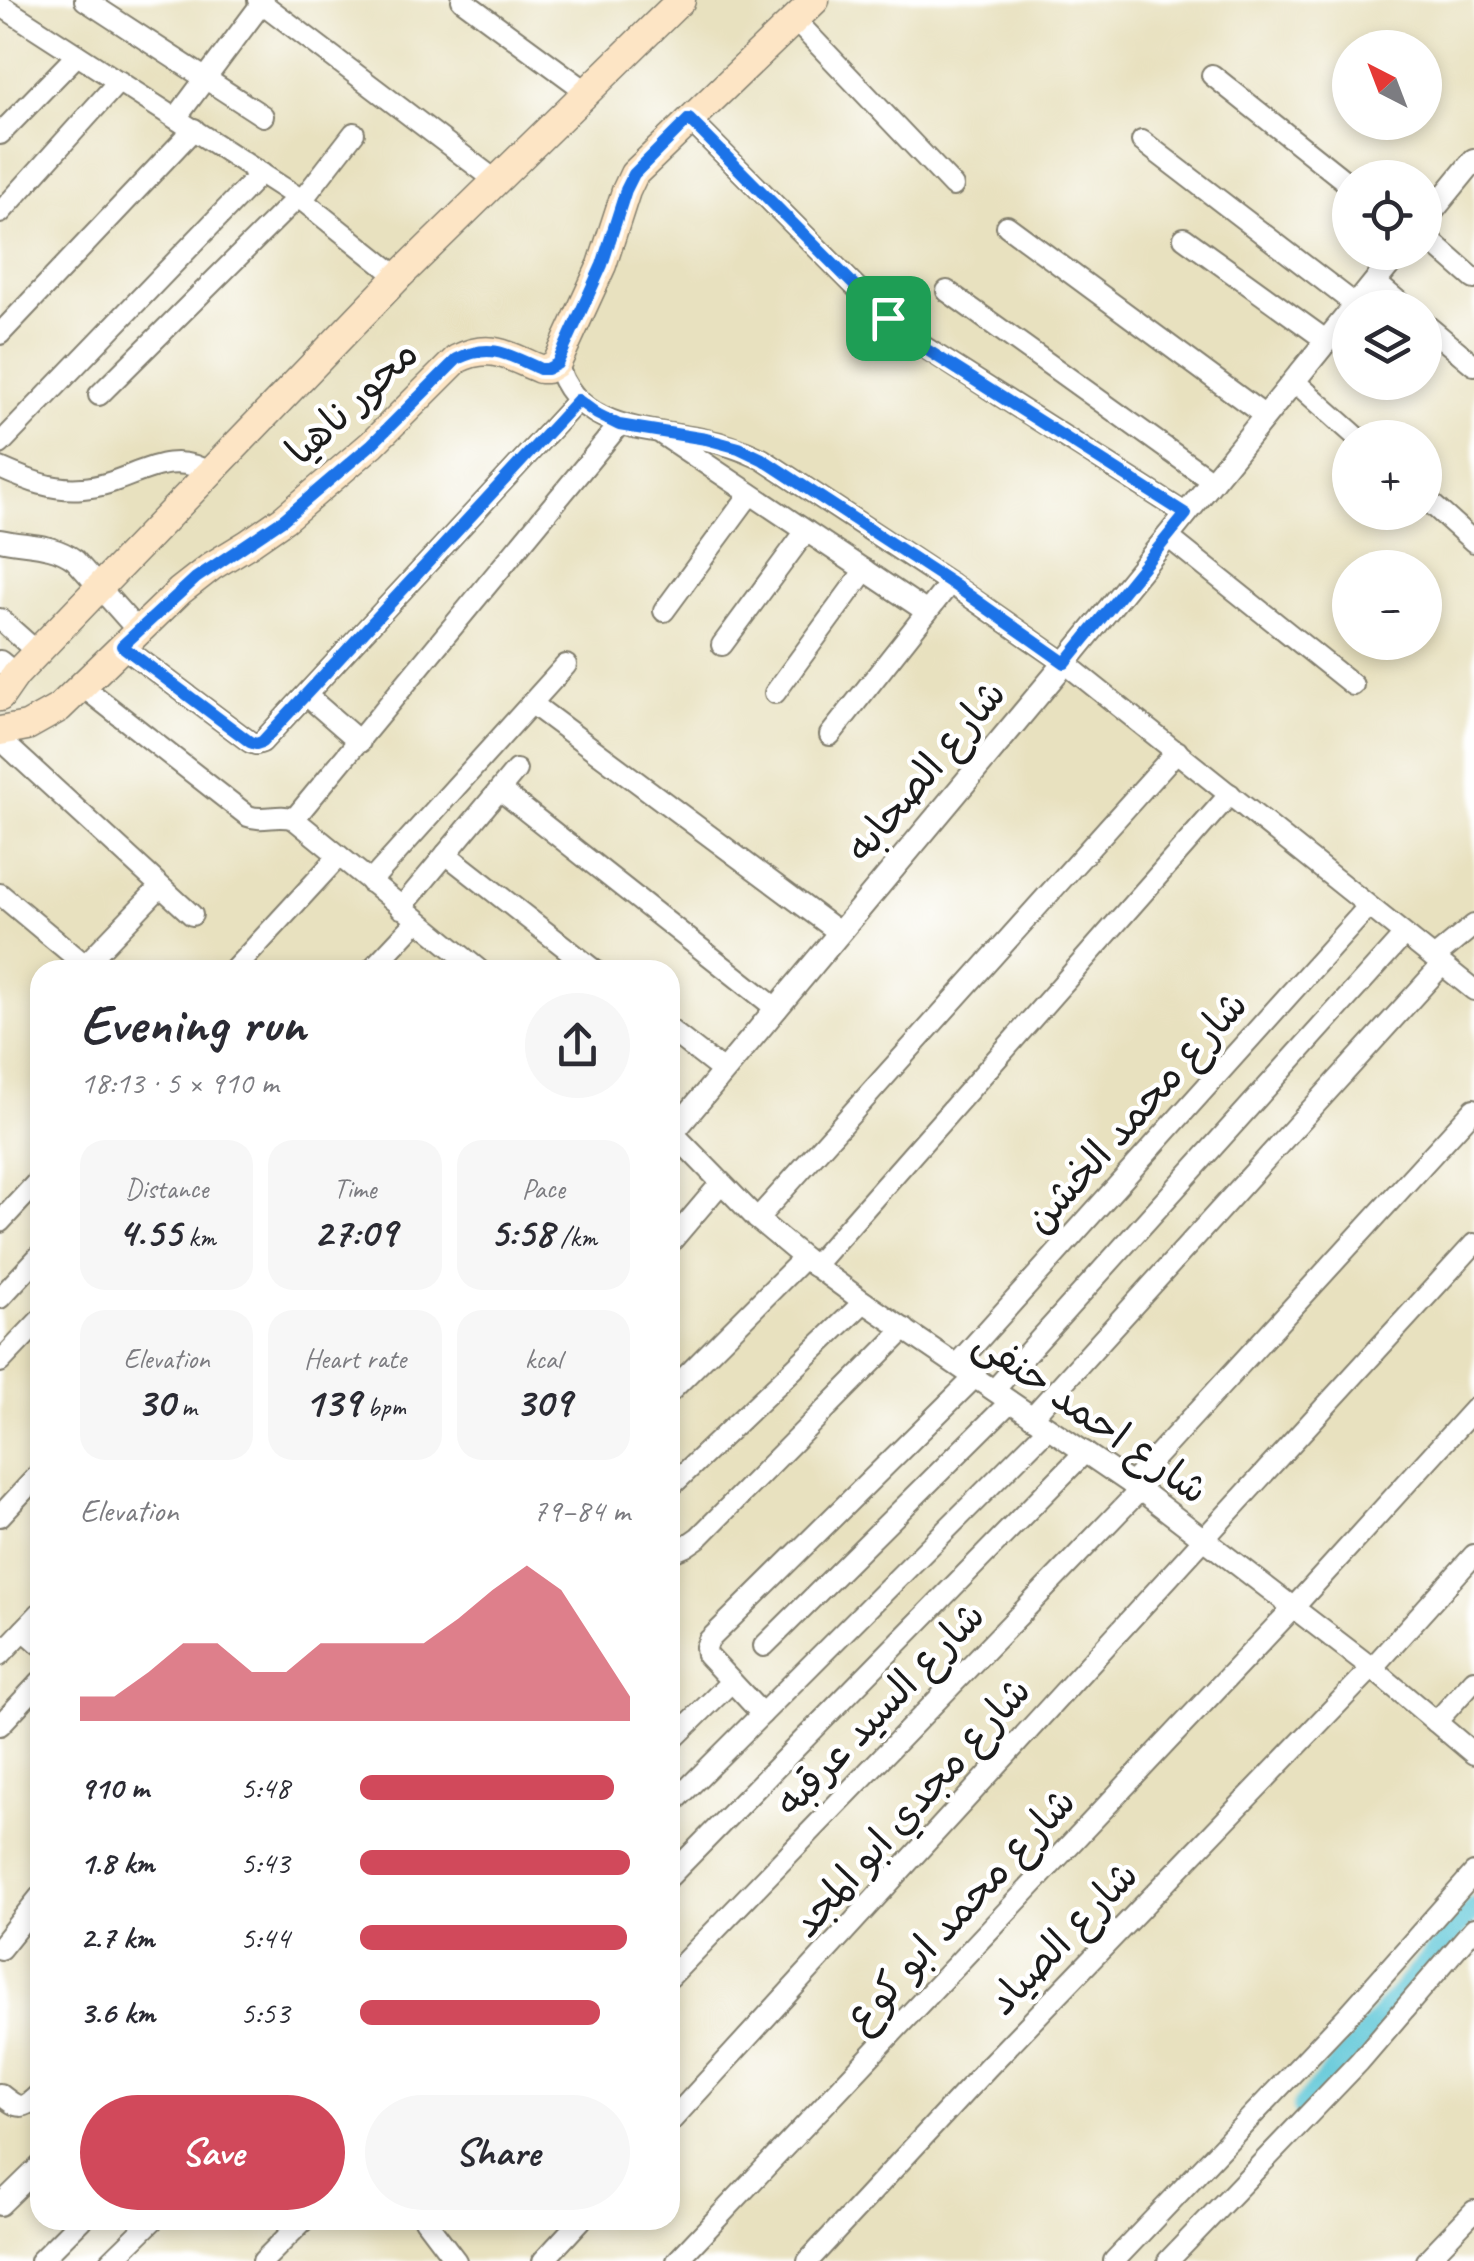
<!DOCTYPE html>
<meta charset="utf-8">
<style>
:root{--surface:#fff;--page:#f7f7f7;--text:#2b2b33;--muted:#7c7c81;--accent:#d1495b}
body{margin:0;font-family:Caveat,"Playpen Sans Arabic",sans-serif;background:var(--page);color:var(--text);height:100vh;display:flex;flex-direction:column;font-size:38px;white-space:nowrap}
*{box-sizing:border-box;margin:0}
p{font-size:32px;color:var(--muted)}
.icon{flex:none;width:55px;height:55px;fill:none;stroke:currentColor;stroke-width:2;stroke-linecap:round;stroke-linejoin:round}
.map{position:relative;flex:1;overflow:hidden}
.details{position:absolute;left:30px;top:960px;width:650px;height:1270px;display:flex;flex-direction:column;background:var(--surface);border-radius:30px;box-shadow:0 5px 15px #0003}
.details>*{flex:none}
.needle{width:65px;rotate:318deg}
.tools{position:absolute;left:1332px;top:30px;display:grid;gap:20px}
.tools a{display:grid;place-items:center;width:110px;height:110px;border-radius:50%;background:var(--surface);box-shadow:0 5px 15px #0003;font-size:50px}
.pin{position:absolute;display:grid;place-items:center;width:85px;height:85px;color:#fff;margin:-42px;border-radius:20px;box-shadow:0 5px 15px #0006}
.round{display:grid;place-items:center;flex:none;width:105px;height:105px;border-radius:52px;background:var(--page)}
.overview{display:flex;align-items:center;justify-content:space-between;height:170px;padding:0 50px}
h1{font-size:55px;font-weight:800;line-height:75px}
.stats{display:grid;grid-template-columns:repeat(3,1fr);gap:15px;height:170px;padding:10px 50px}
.stats div{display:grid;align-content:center;border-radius:25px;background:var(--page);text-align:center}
.stats b{font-size:42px;font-weight:800}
.stats small{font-size:28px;font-weight:400}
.stats p{font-size:28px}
.chart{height:280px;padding:20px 50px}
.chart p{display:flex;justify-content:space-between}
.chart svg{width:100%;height:180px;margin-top:10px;fill:var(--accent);opacity:.7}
.action{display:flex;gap:20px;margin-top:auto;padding:20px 50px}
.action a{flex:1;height:115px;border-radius:60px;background:var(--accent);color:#fff;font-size:40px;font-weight:800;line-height:115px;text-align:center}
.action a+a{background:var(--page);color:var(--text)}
ul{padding:0 50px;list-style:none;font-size:32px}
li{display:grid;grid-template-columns:160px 120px 1fr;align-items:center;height:75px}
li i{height:25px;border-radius:12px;background:var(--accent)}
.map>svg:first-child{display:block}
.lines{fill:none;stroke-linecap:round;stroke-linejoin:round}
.canal{stroke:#5cc6d7;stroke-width:22}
.minor-casing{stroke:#827e6e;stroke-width:24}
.tertiary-casing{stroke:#827e6e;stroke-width:26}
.secondary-casing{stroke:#827e6e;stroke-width:31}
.minor{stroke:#fff;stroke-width:20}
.tertiary{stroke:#fff;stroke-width:22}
.secondary{stroke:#fde5c5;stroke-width:28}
.route-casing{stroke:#fff;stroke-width:20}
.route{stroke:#1a73e8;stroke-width:12}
.labels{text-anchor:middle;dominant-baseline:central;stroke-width:9;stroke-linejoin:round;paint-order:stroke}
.street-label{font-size:40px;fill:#1c1c1c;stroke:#fff}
</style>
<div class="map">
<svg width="1474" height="2261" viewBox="0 0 1474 2261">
<rect width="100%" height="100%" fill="#fff"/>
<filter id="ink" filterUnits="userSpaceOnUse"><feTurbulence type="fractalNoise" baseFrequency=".01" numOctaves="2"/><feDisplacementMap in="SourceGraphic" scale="20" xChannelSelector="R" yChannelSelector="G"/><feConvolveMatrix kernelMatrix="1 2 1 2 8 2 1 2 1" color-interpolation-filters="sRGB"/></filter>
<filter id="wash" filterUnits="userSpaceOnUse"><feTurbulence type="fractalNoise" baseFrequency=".0048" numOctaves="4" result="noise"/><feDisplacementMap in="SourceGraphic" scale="40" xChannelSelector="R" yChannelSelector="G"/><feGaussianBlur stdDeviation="2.25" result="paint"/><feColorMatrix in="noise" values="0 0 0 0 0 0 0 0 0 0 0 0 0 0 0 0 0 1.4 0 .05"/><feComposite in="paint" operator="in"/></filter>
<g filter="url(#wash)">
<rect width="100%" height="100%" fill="#e8e1bf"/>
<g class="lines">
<path class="canal" d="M1303,2107L1474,1908"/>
</g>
</g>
<g filter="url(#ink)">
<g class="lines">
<defs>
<g id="minor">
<path d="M85,0L263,116"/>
<path d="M258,0L495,180"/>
<path d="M462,0L586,91"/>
<path d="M0,5L302,200L398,277"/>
<path d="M794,19L953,186"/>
<path d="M1212,75L1350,185"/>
<path d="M176,118L262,3"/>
<path d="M689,119L858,289L924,347L1186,514"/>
<path d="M0,134L77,55"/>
<path d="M1142,141L1356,305"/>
<path d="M302,200L354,133"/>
<path d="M0,213L119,81"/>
<path d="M1007,226L1265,416"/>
<path d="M1425,236L1474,279"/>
<path d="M1184,238L1327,341"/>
<path d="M1375,282L1406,308"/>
<path d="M947,291L1213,482"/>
<path d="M1425,324L1474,365"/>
<path d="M0,334L194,129"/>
<path d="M557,363C576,430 646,428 702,439C724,443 743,450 762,459L950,583L1065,663L1474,990"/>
<path d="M1294,381L1358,438"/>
<path d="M99,395L298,197"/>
<path d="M663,435L927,612"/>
<path d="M0,444L261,173"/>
<path d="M0,468C27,480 53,491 83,488C130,485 164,445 210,473"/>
<path d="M1425,498L1474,542"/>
<path d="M1168,537L1353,685"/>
<path d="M0,540C27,546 52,543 75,560L138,631"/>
<path d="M664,611L750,494"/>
<path d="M0,619L37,652"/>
<path d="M722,645L806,531"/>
<path d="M122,646L250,742L256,744L262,742L578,400"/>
<path d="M0,661L16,674"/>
<path d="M82,686L248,816C263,822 278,813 294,819L479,970"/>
<path d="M775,693L865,570"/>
<path d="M306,695L360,742"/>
<path d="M531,703L840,933"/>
<path d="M830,735L950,583"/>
<path d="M0,739L192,915"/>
<path d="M500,790L777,1009"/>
<path d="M294,819L619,425"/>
<path d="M446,854L594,970"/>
<path d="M370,882L566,665"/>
<path d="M0,894L91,970"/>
<path d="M401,908L516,770"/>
<path d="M1434,958L1474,925"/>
<path d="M85,965L160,887"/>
<path d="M234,970L339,856"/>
<path d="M371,970L417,921"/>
<path d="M670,1030L724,1072"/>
<path d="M670,1130L757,1219L804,1258L864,1302L1140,1490L1372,1668L1474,1754"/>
<path d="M757,1219L1177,751"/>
<path d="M0,1222L40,1179"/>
<path d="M670,1243L721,1183"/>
<path d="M814,1266L1230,794"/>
<path d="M0,1298L40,1255"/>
<path d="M0,1362L40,1320"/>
<path d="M957,1364L1368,907"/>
<path d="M994,1390L1404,935"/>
<path d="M670,1392L804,1258"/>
<path d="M1032,1417L1442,965"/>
<path d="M1131,1484L1474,1109"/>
<path d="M670,1487L864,1302"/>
<path d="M0,1516L40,1473"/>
<path d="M670,1553L686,1546L699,1537L905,1329"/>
<path d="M24,1630L40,1644"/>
<path d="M764,1646L1010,1402"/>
<path d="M0,1655L40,1613"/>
<path d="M762,1714L707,1655L706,1647L709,1640L976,1376"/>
<path d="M1436,1722L1474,1680"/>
<path d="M0,1725L40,1682"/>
<path d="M670,1742L731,1682"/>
<path d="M670,1806L1048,1428"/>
<path d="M670,1876L1085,1452"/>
<path d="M670,1977L1140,1490"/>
<path d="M0,2094C19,2109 22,2111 40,2093"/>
<path d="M670,2122L1474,1244"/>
<path d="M0,2205L40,2166"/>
<path d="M425,2220L456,2261"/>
<path d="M40,2261L81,2220"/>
<path d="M111,2261L153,2220"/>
<path d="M263,2261L304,2220"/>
<path d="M543,2261L581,2220"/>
<path d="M677,2261L1294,1607L1474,1409"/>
<path d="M808,2261L987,2068L1372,1668L1474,1555"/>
<path d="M1114,2261L1348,2015L1474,1873"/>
<path d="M1168,2261L1359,2062L1474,1928"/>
<path d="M1426,2261L1474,2211"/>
</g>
<g id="tertiary">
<path d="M1425,220L1474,160"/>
<path d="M1354,308L1399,252"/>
<path d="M670,1136L1065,663L1350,312"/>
<path d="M0,1948L40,1898"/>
</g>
<g id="secondary">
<path d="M0,697L16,674L398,277L681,0"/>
<path d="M0,731L27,726L59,708L180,591L212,566L248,544L284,519L372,444L457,359C491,342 508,356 540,369H547L557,363L602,265L626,191L634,174L815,0"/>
</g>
</defs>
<use href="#minor" class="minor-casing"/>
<use href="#tertiary" class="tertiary-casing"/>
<use href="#secondary" class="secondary-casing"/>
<use href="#minor" class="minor"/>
<use href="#tertiary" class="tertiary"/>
<use href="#secondary" class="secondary"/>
</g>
</g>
<g class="lines" filter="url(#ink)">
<defs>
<path id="route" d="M689,119L858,289L924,348L1186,514L1065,663L950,582L762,459L739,448L706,439L619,425L597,414L578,400L262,742L256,744L250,742L122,646L196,578L284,519L372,444L457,359C491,342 509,355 540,369H547L557,364L602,265L626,190L634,174Z"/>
</defs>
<use href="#route" class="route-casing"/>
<use href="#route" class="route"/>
</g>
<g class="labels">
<g class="street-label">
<text transform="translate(352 402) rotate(-43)">محور ناهيا</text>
<text transform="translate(926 771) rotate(-50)">شارع الصحابه</text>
<text transform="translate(1136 1112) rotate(-48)">شارع محمد الخشن</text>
<text transform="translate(1091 1416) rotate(35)">شارع احمد حنفى</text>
<text transform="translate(880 1709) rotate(-46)">شارع السيد عرقبه</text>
<text transform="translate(911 1807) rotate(-48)">شارع مجدي ابو المجد</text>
<text transform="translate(960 1910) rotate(-47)">شارع محمد ابو كوع</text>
<text transform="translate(1063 1938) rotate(-46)">شارع الصياد</text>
</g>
</g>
</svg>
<div class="tools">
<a><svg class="needle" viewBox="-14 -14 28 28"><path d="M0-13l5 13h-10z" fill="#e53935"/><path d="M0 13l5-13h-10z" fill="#7c7c81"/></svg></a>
<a><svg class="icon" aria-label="locate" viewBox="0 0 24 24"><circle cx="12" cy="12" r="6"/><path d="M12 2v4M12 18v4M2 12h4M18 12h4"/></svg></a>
<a><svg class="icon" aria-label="layers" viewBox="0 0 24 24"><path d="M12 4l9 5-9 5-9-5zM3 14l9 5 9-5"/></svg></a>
<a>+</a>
<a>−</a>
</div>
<div class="pin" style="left:888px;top:318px;background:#1e9e55"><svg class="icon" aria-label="arrive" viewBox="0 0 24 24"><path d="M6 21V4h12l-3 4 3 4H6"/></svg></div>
<section class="details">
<div class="overview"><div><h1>Evening run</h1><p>18:13 · 5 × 910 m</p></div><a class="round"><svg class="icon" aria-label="share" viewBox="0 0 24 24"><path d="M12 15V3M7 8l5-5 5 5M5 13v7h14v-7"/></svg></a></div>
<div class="stats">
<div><p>Distance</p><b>4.55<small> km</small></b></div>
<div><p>Time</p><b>27:09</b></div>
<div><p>Pace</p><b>5:58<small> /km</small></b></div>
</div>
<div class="stats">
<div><p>Elevation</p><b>30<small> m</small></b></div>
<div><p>Heart rate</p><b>139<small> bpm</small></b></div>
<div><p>kcal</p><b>309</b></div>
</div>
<div class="chart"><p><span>Elevation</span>79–84 m</p>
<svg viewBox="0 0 160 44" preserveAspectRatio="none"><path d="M0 44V38L10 38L20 32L30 25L40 25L50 32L60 32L70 25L80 25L90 25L100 25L110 19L120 12L130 6L140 12L150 25L160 38V44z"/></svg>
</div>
<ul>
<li><b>910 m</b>5:48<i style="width:94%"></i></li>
<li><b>1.8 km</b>5:43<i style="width:100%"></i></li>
<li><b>2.7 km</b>5:44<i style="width:99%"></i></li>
<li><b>3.6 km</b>5:53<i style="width:89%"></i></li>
</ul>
<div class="action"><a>Save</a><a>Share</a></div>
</section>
</div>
